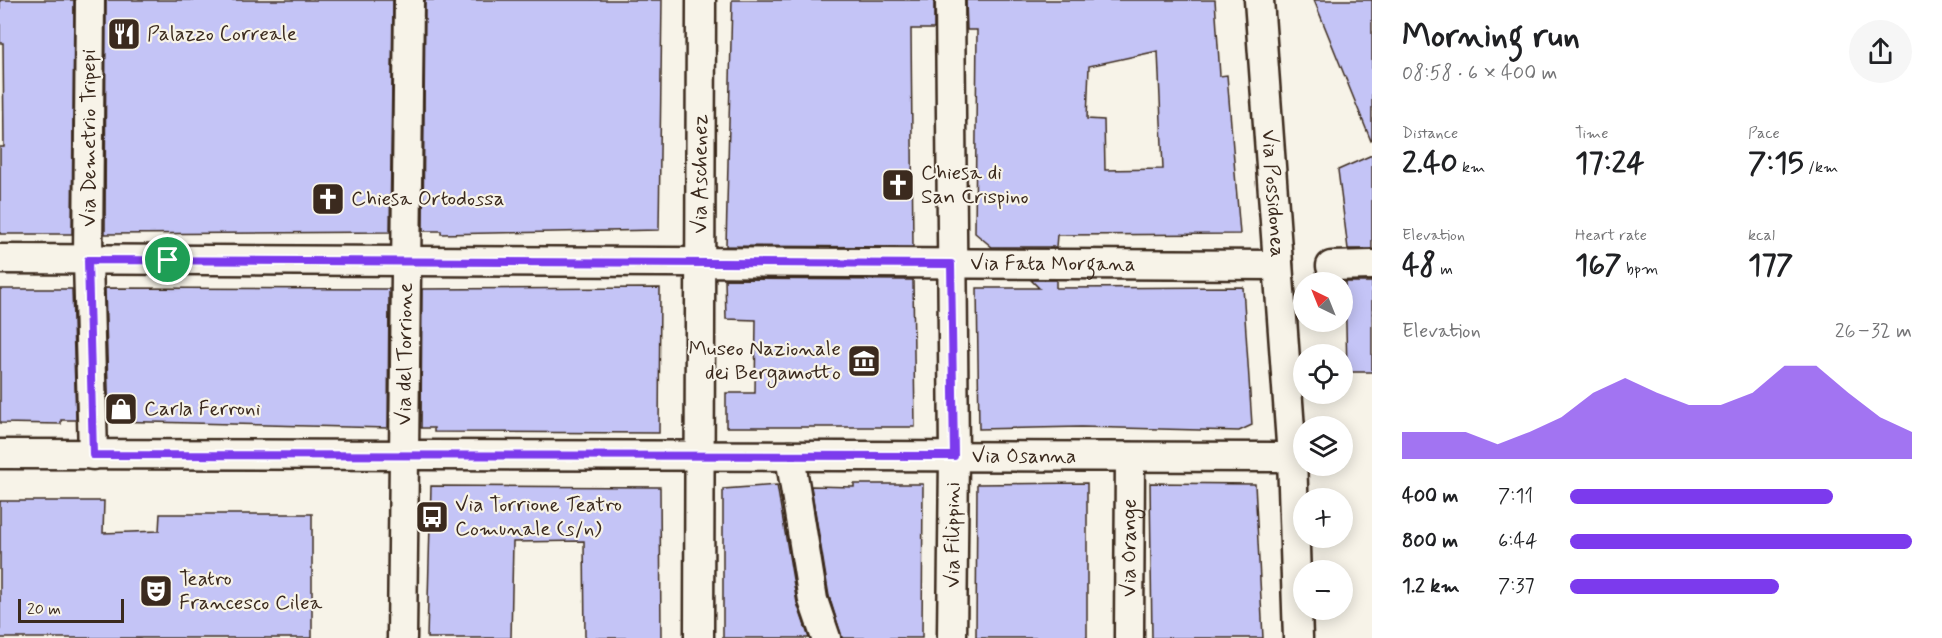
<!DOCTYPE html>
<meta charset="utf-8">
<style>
:root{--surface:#fff;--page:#f6f6f6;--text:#202124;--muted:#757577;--accent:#7c3aed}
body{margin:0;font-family:Mynerve,sans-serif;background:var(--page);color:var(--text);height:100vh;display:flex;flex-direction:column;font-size:22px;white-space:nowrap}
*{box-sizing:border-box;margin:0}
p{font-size:20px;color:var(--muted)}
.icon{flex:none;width:33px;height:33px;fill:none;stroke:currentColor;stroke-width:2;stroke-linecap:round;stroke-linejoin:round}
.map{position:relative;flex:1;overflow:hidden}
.details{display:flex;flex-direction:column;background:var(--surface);width:570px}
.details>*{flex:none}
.needle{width:39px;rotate:317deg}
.fabs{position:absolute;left:1293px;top:272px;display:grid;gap:12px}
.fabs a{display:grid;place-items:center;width:60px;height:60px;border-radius:50%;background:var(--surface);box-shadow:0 3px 15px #0003;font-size:30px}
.scale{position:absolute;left:18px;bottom:15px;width:106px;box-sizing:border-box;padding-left:6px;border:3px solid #3b2a1e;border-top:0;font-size:16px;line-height:21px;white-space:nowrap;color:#3b2a1e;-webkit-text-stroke:4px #f7f3e8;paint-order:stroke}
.pin{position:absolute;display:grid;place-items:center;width:51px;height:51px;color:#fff;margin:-26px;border:3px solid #fff;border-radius:50%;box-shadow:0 2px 6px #0007}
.round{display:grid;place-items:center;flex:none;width:63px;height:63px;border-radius:32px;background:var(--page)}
.head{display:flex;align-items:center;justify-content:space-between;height:102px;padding:0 30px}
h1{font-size:33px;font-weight:800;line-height:45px}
.metrics{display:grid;grid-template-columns:repeat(3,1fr);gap:9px;height:102px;padding:6px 30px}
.metrics div{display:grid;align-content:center}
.metrics b{font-size:30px;font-weight:800}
.metrics small{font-size:16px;font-weight:400}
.metrics p{font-size:16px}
.chart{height:168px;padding:12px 30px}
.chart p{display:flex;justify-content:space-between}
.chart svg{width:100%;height:108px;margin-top:6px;fill:var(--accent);opacity:.7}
ul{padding:0 30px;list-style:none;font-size:20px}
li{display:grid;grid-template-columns:96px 72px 1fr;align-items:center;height:45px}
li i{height:15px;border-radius:8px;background:var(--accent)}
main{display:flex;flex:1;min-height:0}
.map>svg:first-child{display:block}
.building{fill:#c4c4f6;stroke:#3b2a1e;stroke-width:1.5;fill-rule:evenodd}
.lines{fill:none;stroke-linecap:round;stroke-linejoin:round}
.minor-casing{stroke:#3b2a1e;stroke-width:33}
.minor{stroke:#f7f3e8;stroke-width:28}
.route-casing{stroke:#fff;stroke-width:12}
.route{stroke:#7c3aed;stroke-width:8}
.labels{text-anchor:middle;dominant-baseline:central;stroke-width:4.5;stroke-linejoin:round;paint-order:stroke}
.poi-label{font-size:21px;fill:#3b2a1e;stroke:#f7f3e8;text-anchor:start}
.street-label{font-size:21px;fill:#3b2a1e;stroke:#f7f3e8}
</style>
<main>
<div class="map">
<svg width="1372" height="638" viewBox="0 0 1372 638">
<rect width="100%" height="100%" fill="#f7f3e8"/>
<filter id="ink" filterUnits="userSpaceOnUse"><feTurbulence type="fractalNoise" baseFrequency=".0167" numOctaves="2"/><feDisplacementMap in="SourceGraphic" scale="12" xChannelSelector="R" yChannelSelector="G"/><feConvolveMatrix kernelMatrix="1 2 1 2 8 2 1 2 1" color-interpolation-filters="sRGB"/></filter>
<g filter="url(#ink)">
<g class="building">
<path d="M0,0H74L72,234H0V147H4L3,43H0Z"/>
<path d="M106,0H393L390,232L105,234Z"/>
<path d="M425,0H662L659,230L441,234V231H423Z"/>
<path d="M732,0H934V29H911L913,247L726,246Z"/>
<path d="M966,0H1215L1220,76L1227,75L1240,234L1057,235L1056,247H992L975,233L977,30H967ZM1158,51L1163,169L1105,170L1104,120L1087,119L1089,66Z"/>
<path d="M1314,0H1372V140L1371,141Z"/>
<path d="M1372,155V249H1348L1338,170Z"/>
<path d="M725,279L913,280L915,427H726V393H755L756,320L726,319Z"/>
<path d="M1031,280H1056V288L1243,287L1252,425L1239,431L1081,427L979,429L977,288H1039Z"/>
<path d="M1345,282H1372V372H1347Z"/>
<path d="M105,288L389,289L388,428L109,421Z"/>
<path d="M660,288L659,433L434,432V428H421L422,289Z"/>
<path d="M0,289H72L76,420H61V424L0,423Z"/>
<path d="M1087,483V638H976L977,484Z"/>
<path d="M1150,483L1255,484L1263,638H1152Z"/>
<path d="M854,484H923L922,638H842L829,596L811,486L854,487Z"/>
<path d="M777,485L797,603L809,638H723V489Z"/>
<path d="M431,486L660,487L661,638H585L584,541L513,542L511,638H427Z"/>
<path d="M0,501H104L103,533L159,531L160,514H312V638H0Z"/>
</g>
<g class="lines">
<defs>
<g id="minor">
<path d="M90,0L88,260L93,455"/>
<path d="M950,0L954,456L952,638"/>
<path id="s1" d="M1259,0L1292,457L1298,638"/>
<path id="s2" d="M0,259L1278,265"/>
<path d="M1331,266L1372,265"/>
<path id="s3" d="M0,454L1292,457"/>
<path d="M790,456L813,600L826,638"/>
<path id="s4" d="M402,638L409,0"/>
<path id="s5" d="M699,638L701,0"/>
<path id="s6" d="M1129,638L1130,457"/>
</g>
</defs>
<use href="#minor" class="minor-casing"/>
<use href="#minor" class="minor"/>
</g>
</g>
<g class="lines" filter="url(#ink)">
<defs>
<path id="route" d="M88,260L951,264L954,456L93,455Z"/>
</defs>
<use href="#route" class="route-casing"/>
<use href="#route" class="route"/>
</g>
<defs>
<symbol id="restaurant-square" viewBox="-11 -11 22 22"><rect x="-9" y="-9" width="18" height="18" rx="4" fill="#3b2a1e" stroke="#f7f3e8"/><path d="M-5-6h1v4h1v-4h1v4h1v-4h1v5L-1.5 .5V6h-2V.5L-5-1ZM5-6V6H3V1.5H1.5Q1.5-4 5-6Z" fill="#fff"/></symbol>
<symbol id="church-square" viewBox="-11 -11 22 22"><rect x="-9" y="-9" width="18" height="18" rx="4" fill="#3b2a1e" stroke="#f7f3e8"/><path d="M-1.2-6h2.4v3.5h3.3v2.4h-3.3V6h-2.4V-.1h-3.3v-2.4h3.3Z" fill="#fff"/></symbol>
<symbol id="museum-square" viewBox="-11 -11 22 22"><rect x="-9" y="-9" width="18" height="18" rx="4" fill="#3b2a1e" stroke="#f7f3e8"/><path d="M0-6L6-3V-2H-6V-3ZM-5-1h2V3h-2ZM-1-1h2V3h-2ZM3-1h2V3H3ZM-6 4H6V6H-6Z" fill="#fff"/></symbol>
<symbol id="shop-square" viewBox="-11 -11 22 22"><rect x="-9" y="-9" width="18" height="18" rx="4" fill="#3b2a1e" stroke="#f7f3e8"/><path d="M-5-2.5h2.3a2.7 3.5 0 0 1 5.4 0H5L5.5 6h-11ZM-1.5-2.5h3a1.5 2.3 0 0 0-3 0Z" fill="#fff"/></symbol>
<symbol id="bus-square" viewBox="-11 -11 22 22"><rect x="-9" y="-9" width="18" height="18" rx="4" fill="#3b2a1e" stroke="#f7f3e8"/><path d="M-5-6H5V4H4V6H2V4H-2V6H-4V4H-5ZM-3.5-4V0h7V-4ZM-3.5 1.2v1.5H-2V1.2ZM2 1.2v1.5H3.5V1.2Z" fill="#fff"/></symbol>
<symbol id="theatre-square" viewBox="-11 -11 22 22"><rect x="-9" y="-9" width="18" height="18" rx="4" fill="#3b2a1e" stroke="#f7f3e8"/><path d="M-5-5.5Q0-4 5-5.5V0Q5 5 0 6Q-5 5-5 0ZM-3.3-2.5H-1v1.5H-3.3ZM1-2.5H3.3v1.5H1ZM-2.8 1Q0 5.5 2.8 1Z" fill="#fff"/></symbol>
</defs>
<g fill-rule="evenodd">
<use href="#restaurant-square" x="105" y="15" width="38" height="38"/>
<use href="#church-square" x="879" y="166" width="38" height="38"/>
<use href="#church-square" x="309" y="180" width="38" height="38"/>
<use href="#museum-square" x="845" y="342" width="38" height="38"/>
<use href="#shop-square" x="102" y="390" width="38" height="38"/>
<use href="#bus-square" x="413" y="498" width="38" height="38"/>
<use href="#theatre-square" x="137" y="572" width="38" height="38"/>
</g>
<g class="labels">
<g class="poi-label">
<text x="147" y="34">Palazzo Correale</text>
<text x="921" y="173">Chiesa di<tspan x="921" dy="24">San Crispino</tspan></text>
<text x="351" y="199">Chiesa Ortodossa</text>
<text x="841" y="349" text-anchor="end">Museo Nazionale<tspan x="841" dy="24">dei Bergamotto</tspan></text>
<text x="144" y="409">Carla Ferroni</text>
<text x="455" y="505">Via Torrione Teatro<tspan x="455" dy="24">Comunale (s/n)</tspan></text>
<text x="179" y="579">Teatro<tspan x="179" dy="24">Francesco Cilea</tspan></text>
</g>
<g class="street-label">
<text transform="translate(89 138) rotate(-90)">Via Demetrio Tripepi</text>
<text stroke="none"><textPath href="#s5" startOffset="464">Via Aschenez</textPath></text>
<text stroke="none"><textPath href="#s1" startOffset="194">Via Possidonea</textPath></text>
<text stroke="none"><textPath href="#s2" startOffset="1053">Via Fata Morgana</textPath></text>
<text stroke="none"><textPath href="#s4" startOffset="284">Via del Torrione</textPath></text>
<text stroke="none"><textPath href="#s3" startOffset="1024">Via Osanna</textPath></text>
<text transform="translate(953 535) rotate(-90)">Via Filippini</text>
<text stroke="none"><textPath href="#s6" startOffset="90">Via Orange</textPath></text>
</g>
</g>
</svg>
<div class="fabs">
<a><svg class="needle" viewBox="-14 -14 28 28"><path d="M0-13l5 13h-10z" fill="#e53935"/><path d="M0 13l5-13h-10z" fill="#757577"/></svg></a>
<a><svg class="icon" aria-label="locate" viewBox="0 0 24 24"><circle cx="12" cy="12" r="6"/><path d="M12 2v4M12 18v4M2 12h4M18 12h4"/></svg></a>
<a><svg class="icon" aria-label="layers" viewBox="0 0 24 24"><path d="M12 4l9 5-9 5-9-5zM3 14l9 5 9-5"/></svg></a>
<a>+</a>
<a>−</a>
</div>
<div class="scale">20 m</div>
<div class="pin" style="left:168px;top:260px;background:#1e9e55"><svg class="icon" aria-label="arrive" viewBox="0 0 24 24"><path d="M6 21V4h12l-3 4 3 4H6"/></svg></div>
</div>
<section class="details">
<div class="head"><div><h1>Morning run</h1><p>08:58 · 6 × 400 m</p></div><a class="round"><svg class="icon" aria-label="share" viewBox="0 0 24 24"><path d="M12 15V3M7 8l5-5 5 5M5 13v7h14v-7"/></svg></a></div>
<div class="metrics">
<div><p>Distance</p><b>2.40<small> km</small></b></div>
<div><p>Time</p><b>17:24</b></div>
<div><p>Pace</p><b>7:15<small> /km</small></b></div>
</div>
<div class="metrics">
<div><p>Elevation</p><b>48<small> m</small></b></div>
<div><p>Heart rate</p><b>167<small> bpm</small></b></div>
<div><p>kcal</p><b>177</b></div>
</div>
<div class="chart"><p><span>Elevation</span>26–32 m</p>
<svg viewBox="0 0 160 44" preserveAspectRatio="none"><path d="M0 44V33L10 33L20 33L30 38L40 33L50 27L60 17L70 11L80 17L90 22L100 22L110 17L120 6L130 6L140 17L150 27L160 33V44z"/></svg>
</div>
<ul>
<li><b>400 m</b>7:11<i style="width:77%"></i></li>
<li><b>800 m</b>6:44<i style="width:100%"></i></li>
<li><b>1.2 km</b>7:37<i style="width:61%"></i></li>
</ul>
</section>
</main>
